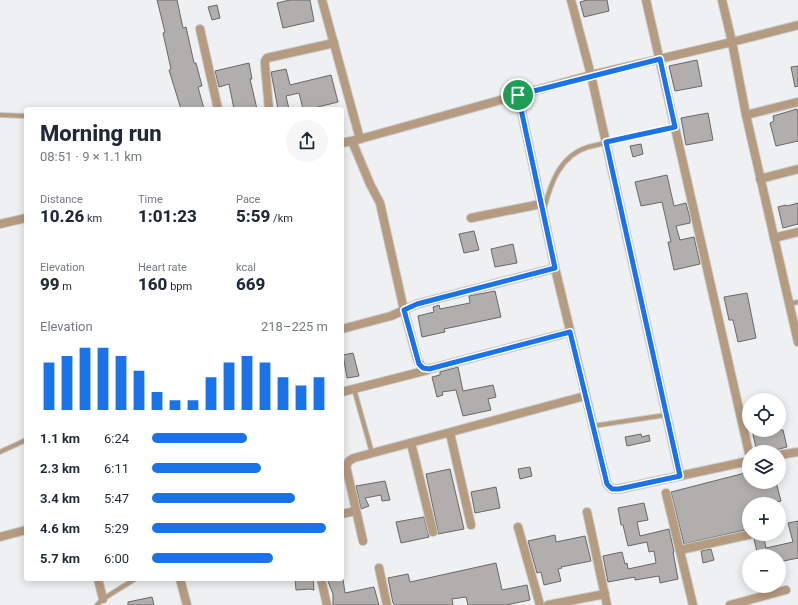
<!DOCTYPE html>
<meta charset="utf-8">
<style>
:root{--surface:#fff;--page:#f6f6f7;--text:#1f2937;--muted:#747a83;--accent:#1a73e8}
body{margin:0;font-family:Roboto,sans-serif;background:var(--page);color:var(--text);height:100vh;display:flex;flex-direction:column;font-size:15px;white-space:nowrap}
*{box-sizing:border-box;margin:0}
p{font-size:13px;color:var(--muted)}
.icon{flex:none;width:22px;height:22px;fill:none;stroke:currentColor;stroke-width:2;stroke-linecap:round;stroke-linejoin:round}
.map{position:relative;flex:1;overflow:hidden}
.sheet{position:absolute;left:24px;top:107px;width:320px;height:474px;display:flex;flex-direction:column;background:var(--surface);border-radius:4px;box-shadow:0 2px 10px #0003}
.sheet>*{flex:none}
.buttons{position:absolute;left:742px;top:393px;display:grid;gap:8px}
.buttons a{display:grid;place-items:center;width:44px;height:44px;border-radius:50%;background:var(--surface);box-shadow:0 2px 10px #0003;font-size:20px}
.pin{position:absolute;display:grid;place-items:center;width:34px;height:34px;color:#fff;margin:-17px;border:2px solid #fff;border-radius:50%;box-shadow:0 1px 4px #0007}
.round{display:grid;place-items:center;flex:none;width:42px;height:42px;border-radius:21px;background:var(--page)}
.headline{display:flex;align-items:center;justify-content:space-between;height:68px;padding:0 16px}
h1{font-size:22px;font-weight:800;line-height:30px}
.stats{display:grid;grid-template-columns:repeat(3,1fr);gap:6px;height:68px;padding:4px 16px}
.stats div{display:grid;align-content:center}
.stats b{font-size:17px;font-weight:800}
.stats small{font-size:11px;font-weight:400}
.stats p{font-size:11px}
.chart{height:112px;padding:8px 16px}
.chart p{display:flex;justify-content:space-between}
.chart svg{width:100%;height:72px;margin-top:4px;stroke:var(--accent);stroke-width:6}
ul{padding:0 16px;list-style:none;font-size:13px}
li{display:grid;grid-template-columns:64px 48px 1fr;align-items:center;height:30px}
li i{height:10px;border-radius:5px;background:var(--accent)}
.map>svg:first-child{display:block}
.building{fill:#b1afae;stroke:#6a6767}
.lines{fill:none;stroke-linecap:round;stroke-linejoin:round}
.lane-casing{stroke:#c9cbcc;stroke-width:6}
.street-casing{stroke:#c9cbcc;stroke-width:10}
.lane{stroke:#b59b80;stroke-width:4}
.street{stroke:#b59b80;stroke-width:8}
.route-casing{stroke:#fff;stroke-width:8}
.route{stroke:#1a73e8;stroke-width:5}
</style>
<div class="map">
<svg width="798" height="605" viewBox="0 0 798 605">
<rect width="100%" height="100%" fill="#eef0f1"/>
<g class="building">
<path d="M157,0H177L183,28L186,27L194,63H196L202,86L198,87L204,109H181L169,70L171,69L163,33L165,32Z"/>
<path d="M290,0H310L314,21L283,28L277,3Z"/>
<path d="M587,0H607L609,11L584,17L580,2Z"/>
<path d="M217,5L220,18L212,20L208,7Z"/>
<path d="M697,60L702,86L675,91L669,66Z"/>
<path d="M249,63L252,79H250L257,109H234L229,84L219,87L215,71Z"/>
<path d="M798,66V86L795,87L791,67Z"/>
<path d="M286,69L290,85L331,75L338,102L310,109H303L299,93L286,96L289,109H278L271,72Z"/>
<path d="M797,109L798,114V141L776,146L770,123L774,121L773,116Z"/>
<path d="M708,113L713,140L686,145L681,118Z"/>
<path d="M641,144L643,154L633,157L630,146Z"/>
<path d="M667,175L674,206L686,203L690,218V223L676,226L680,240L694,237L700,264L674,270L668,242H671L662,202L641,206L635,182Z"/>
<path d="M798,203V224L783,228L778,207L786,205L787,206Z"/>
<path d="M474,231L479,250L464,253L459,234Z"/>
<path d="M513,244L517,263L495,267L491,249Z"/>
<path d="M495,291L501,317L444,329L445,332L422,337L418,316L434,312L433,307L439,305L440,309L470,303L469,296Z"/>
<path d="M747,293L756,338L738,342L733,320H729L724,297Z"/>
<path d="M353,353L359,376L347,378L343,355Z"/>
<path d="M458,367L463,391L493,385L496,397L488,399L491,410L463,416L456,390L442,392L443,395L437,397L432,377L440,375V372Z"/>
<path d="M752,430H783L787,447L767,452H757Z"/>
<path d="M641,434L642,437L649,435L650,441L627,446L625,437Z"/>
<path d="M530,467L532,476L520,479L518,469Z"/>
<path d="M450,469L464,529L438,534V531L426,474Z"/>
<path d="M749,472V482H776L781,501L767,504H749V529L684,544L671,492Z"/>
<path d="M385,481L390,500L382,501L381,495L365,498L369,506L361,509L356,486Z"/>
<path d="M496,487L500,508L475,513L471,492Z"/>
<path d="M644,503L648,520L637,522L640,536L669,529L674,552H673L678,579L660,583L659,576L635,580V577L608,582L603,556L622,552L625,564L627,563L628,569L656,563L654,551L649,552L647,542L628,546L623,525H621L618,508Z"/>
<path d="M424,517L429,537L401,543L396,522Z"/>
<path d="M798,521V558L779,562V556H758L754,539L757,534H763L766,548L793,542L788,523Z"/>
<path d="M555,535L556,542L585,536L591,561L561,567L562,568L558,569L561,581L544,585L541,572L537,573L528,541Z"/>
<path d="M711,549L714,560L703,563L701,551Z"/>
<path d="M496,563L502,590L527,585L530,600L506,605H468L466,597L452,599L453,605H395L393,603L388,578L408,574L410,582Z"/>
<path d="M295,579H313L314,590L310,589L296,590Z"/>
<path d="M327,579H343L345,593L374,587L379,605H333V594Z"/>
<path d="M152,597L154,605H128V602Z"/>
</g>
<g class="lines">
<defs>
<g id="lane">
<path d="M0,115L26,116"/>
<path d="M544,209C551,182 560,156 588,147L675,127"/>
<path d="M789,304L798,302"/>
<path d="M354,389L372,453"/>
<path d="M593,426L666,415"/>
<path d="M0,452L26,440"/>
<path d="M97,605L103,599L135,579"/>
</g>
<g id="street">
<path d="M322,0L360,139L342,143"/>
<path d="M571,0L591,75L680,476"/>
<path d="M646,0L749,453"/>
<path d="M722,0L732,42L746,115L798,342"/>
<path d="M200,29L218,109"/>
<path d="M518,95L555,268L607,484L612,489H619L749,461"/>
<path d="M269,109L265,65V61L267,58L334,43"/>
<path d="M746,115L798,102"/>
<path d="M360,139L591,75L732,42L798,25"/>
<path d="M352,141L370,184L380,203L404,310L417,358C420,366 423,371 433,368L570,332"/>
<path d="M760,179L798,169"/>
<path d="M471,218L541,204"/>
<path d="M0,224L26,218"/>
<path d="M774,238L798,232"/>
<path d="M342,329L372,321L391,316L417,304L555,268"/>
<path d="M342,392L428,370"/>
<path d="M450,433L471,525"/>
<path d="M411,443L433,532"/>
<path d="M779,455L798,452"/>
<path d="M666,493L693,605"/>
<path d="M587,512L607,605"/>
<path d="M342,514L355,511"/>
<path d="M518,527L540,605"/>
<path d="M0,537L26,530"/>
<path d="M363,541L346,466L349,461L354,458L585,396"/>
<path d="M680,550L752,534"/>
<path d="M379,568L387,605"/>
<path d="M98,579L103,599"/>
<path d="M180,579L187,605"/>
<path d="M321,579L327,605"/>
<path d="M548,605L605,594"/>
<path d="M730,605L786,590"/>
</g>
</defs>
<use href="#lane" class="lane-casing"/>
<use href="#street" class="street-casing"/>
<use href="#lane" class="lane"/>
<use href="#street" class="street"/>
</g>
<g class="lines">
<defs>
<path id="route" d="M660,59L675,127L606,142L680,476L619,489H612L607,484L570,332L429,369L423,368L419,364L404,310L417,304L555,268L518,95Z"/>
</defs>
<use href="#route" class="route-casing"/>
<use href="#route" class="route"/>
</g>
</svg>
<div class="buttons">
<a><svg class="icon" aria-label="locate" viewBox="0 0 24 24"><circle cx="12" cy="12" r="6"/><path d="M12 2v4M12 18v4M2 12h4M18 12h4"/></svg></a>
<a><svg class="icon" aria-label="layers" viewBox="0 0 24 24"><path d="M12 4l9 5-9 5-9-5zM3 14l9 5 9-5"/></svg></a>
<a>+</a>
<a>−</a>
</div>
<div class="pin" style="left:518px;top:95px;background:#1e9e55"><svg class="icon" aria-label="arrive" viewBox="0 0 24 24"><path d="M6 21V4h12l-3 4 3 4H6"/></svg></div>
<section class="sheet">
<div class="headline"><div><h1>Morning run</h1><p>08:51 · 9 × 1.1 km</p></div><a class="round"><svg class="icon" aria-label="share" viewBox="0 0 24 24"><path d="M12 15V3M7 8l5-5 5 5M5 13v7h14v-7"/></svg></a></div>
<div class="stats">
<div><p>Distance</p><b>10.26<small> km</small></b></div>
<div><p>Time</p><b>1:01:23</b></div>
<div><p>Pace</p><b>5:59<small> /km</small></b></div>
</div>
<div class="stats">
<div><p>Elevation</p><b>99<small> m</small></b></div>
<div><p>Heart rate</p><b>160<small> bpm</small></b></div>
<div><p>kcal</p><b>669</b></div>
</div>
<div class="chart"><p><span>Elevation</span>218–225 m</p>
<svg viewBox="0 0 160 44" preserveAspectRatio="none"><path d="M5 44V15M15 44V11M25 44V6M35 44V6M45 44V11M55 44V20M65 44V33M75 44V38M85 44V38M95 44V24M105 44V15M115 44V11M125 44V15M135 44V24M145 44V29M155 44V24"/></svg>
</div>
<ul>
<li><b>1.1 km</b>6:24<i style="width:54%"></i></li>
<li><b>2.3 km</b>6:11<i style="width:62%"></i></li>
<li><b>3.4 km</b>5:47<i style="width:81%"></i></li>
<li><b>4.6 km</b>5:29<i style="width:99%"></i></li>
<li><b>5.7 km</b>6:00<i style="width:69%"></i></li>
</ul>
</section>
</div>
